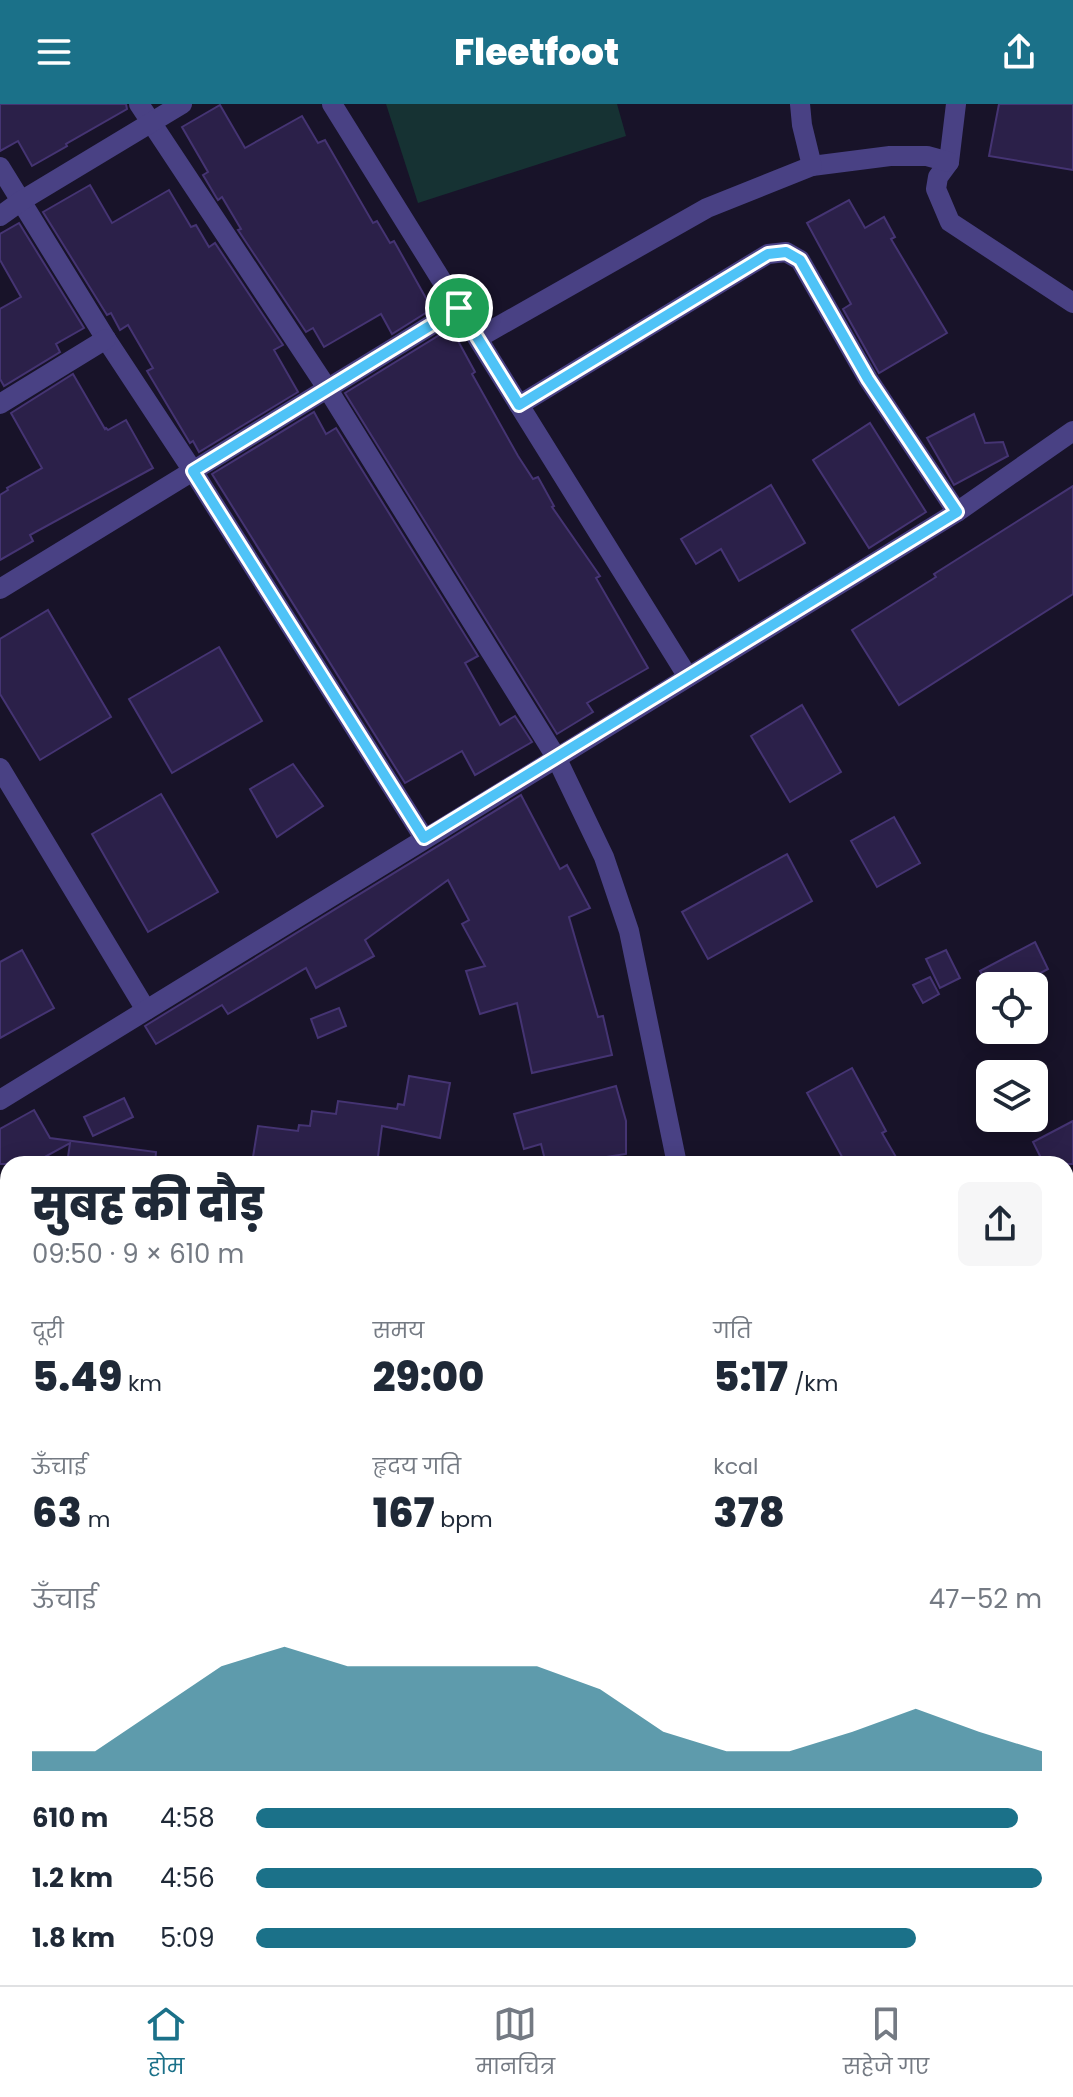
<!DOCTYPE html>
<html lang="hi">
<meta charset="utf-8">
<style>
:root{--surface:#fff;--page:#f6f6f7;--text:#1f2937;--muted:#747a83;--line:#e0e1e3;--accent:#1b7189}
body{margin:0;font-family:Poppins,"Noto Sans Devanagari",sans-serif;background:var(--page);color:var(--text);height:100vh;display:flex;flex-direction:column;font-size:30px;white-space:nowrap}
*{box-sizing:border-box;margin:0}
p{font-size:26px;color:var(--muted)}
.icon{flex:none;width:44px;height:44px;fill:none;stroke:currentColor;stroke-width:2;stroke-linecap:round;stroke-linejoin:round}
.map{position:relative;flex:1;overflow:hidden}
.sheet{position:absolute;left:0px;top:1052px;width:1074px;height:830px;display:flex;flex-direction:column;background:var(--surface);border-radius:24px 24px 0 0;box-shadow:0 4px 20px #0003}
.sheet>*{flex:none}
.controls{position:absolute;left:976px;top:868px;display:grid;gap:16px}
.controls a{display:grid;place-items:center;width:72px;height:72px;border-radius:12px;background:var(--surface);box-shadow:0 4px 20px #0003;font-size:40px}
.pin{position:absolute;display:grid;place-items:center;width:68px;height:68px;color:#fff;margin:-34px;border:4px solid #fff;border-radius:50%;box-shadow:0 2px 8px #0007}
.round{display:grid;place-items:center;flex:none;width:84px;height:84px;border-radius:12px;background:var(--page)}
.summary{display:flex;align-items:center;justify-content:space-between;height:136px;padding:0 32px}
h1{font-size:44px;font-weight:800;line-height:60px}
.stats{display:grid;grid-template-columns:repeat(3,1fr);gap:12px;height:136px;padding:8px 32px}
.stats div{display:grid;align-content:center}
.stats b{font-size:40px;font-weight:800}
.stats small{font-size:22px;font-weight:400}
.stats p{font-size:22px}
.chart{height:224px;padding:16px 32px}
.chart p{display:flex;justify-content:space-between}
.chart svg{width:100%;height:144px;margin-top:8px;fill:var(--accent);opacity:.7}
ul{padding:0 32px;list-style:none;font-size:26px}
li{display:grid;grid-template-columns:128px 96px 1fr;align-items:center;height:60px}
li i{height:20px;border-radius:10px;background:var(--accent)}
header{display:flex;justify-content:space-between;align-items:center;height:104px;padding:0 32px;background:var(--accent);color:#fff;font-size:36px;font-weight:800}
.dock{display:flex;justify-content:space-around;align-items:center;height:112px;border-top:2px solid var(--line);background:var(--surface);font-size:22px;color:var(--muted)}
.dock a{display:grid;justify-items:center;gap:4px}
.dock .active{color:var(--accent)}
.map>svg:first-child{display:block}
.green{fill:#163233}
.building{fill:#2b2049;stroke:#453473;stroke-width:2}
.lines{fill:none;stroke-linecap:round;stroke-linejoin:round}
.service{stroke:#494184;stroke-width:12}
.minor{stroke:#494184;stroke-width:20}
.tertiary{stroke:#494184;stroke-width:20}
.route-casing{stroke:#fff;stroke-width:16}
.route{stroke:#4fc3f7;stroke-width:10}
</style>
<header><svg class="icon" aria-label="menu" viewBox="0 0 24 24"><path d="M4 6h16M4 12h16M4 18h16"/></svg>Fleetfoot<svg class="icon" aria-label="share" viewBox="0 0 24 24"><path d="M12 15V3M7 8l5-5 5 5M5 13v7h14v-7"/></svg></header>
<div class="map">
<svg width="1073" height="1881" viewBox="0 0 1073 1881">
<rect width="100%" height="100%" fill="#181329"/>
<g class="green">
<path d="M386,0H617L626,32L418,99Z"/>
<path d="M0,1257L8,1258V1341L0,1333Z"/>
</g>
<g class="building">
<path d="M0,0H126L127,5L66,40L67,42L32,62L18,37L0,47Z"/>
<path d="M999,0H1073V66L989,52Z"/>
<path d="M220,1L245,44L302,12L318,39L325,36L373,119L377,117L390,139L394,137L432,205L392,230L381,210L324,243L313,224L306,228L238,126L241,125L222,93L218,96L216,93L203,71L208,68L182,23Z"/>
<path d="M90,81L112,119L169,86L191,123L196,121L209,143L215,139L283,241L274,246L298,288L199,348L193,337L190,339L147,267L153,264L128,221L120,226L111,209L107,211L43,108Z"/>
<path d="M849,96L865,124L884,113L895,133L891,135L947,229L879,269L843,205L851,200L807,119Z"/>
<path d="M19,119L84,224L56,240L60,248L4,282L0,275V205L21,193L0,156V130Z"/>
<path d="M451,224L475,268L472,270L518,352L533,375L538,373L554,402L552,403L600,472L596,474L648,564L587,599L593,608L557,630L345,289Z"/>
<path d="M73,270L105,325L106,324L108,326L126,316L153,364L30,431L33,437L0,456V391L8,386L7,384L42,364L11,309Z"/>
<path d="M314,308L326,330L336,324L478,552L465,559L500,621L515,612L532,638L475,671L462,647L405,679L212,370Z"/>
<path d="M974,310L985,339L1003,338L1008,352L954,381L927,334Z"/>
<path d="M870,319L926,408L869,444L813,356Z"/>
<path d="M771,381L805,439L739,477L721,445L696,460L681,435Z"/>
<path d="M1073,382V490L899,601L852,526L936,473L934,470Z"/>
<path d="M48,506L111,613L40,656L0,590V535Z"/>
<path d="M219,543L262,617L172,669L129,595Z"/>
<path d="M802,601L841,668L790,698L751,632Z"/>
<path d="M293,660L323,702L277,733L250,685Z"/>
<path d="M161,690L218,788L148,828L92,730Z"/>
<path d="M521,691L560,765L567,761L590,804L569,813L598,913L603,912L612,951L532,969L517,899L480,910L466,867L485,862L462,820L469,816L448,776L365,836L374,852L316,884L306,864L228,910L222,901L156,940L145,922Z"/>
<path d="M894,713L920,759L877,783L851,737Z"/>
<path d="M787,750L812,797L708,855L682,808Z"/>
<path d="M1035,838L1048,865L1016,882H988L980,867Z"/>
<path d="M22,846L54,904L0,934V858Z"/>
<path d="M946,846L960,874L940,884L926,855Z"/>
<path d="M930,873L939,890L923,899L913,881Z"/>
<path d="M339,904L346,922L318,934L311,915Z"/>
<path d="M852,964L886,1027L882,1029L900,1060H846L807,989Z"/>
<path d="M409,972L450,979L440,1034L382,1022L377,1060H307L253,1053L258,1022L298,1027L299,1021L310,1022L312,1007L336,1010L338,997L397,1005L398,1000L404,1001Z"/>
<path d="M616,982L626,1017V1050L560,1060H546L541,1040L524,1045L514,1010Z"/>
<path d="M124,994L133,1013L93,1032L84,1013Z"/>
<path d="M34,1006L50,1034L156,1048L155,1060H67L70,1039L32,1060H0V1025Z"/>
<path d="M1073,1017V1060H1044L1033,1038Z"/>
</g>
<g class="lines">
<g class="service">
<path d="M1066,1775L1073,1772"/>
<path d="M965,1874L968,1881"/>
</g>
<g class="minor">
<path d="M139,0L327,284L556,653L604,753L629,827L677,1060"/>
<path d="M332,0L688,573"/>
<path d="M956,0L949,58L938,73L936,85L950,118L1073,199"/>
<path d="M812,62L890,52H927L949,58"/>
<path d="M0,63L106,235L193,367L424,734"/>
<path d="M0,112L21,97L182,0"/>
<path d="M478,234L707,104L812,62L802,21L800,0"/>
<path d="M0,300L106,235"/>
<path d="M519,301L768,150L786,148L800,156L868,275L957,408"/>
<path d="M0,485L459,204"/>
<path d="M0,664L146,906"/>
<path d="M0,996L957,408L1073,327"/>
<path d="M1066,1138L1073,1135"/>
</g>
<g class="tertiary">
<path d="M0,1230L8,1231"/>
<path d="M0,1388L8,1396"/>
<path d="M1066,1391L1073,1392"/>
<path d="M210,1874V1881"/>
<path d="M80,1881L92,1874"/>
</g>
</g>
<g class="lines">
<defs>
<path id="route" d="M786,148L800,156L868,275L957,408L424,734L193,367L459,204L519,301L768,150Z"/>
</defs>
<use href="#route" class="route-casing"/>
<use href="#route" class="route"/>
</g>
</svg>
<div class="controls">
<a><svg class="icon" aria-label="locate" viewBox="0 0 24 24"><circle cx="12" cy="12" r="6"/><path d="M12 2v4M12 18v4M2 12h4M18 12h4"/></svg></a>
<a><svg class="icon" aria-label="layers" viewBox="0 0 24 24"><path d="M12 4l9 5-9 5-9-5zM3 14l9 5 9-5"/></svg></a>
</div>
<div class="pin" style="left:459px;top:204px;background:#1e9e55"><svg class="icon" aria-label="arrive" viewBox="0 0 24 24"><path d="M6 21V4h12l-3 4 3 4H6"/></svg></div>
<section class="sheet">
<div class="summary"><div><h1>सुबह की दौड़</h1><p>09:50 · 9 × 610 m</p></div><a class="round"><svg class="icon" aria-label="share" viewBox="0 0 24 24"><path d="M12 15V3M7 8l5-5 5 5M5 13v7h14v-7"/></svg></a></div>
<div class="stats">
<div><p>दूरी</p><b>5.49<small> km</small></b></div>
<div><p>समय</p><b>29:00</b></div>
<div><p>गति</p><b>5:17<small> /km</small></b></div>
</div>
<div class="stats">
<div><p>ऊँचाई</p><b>63<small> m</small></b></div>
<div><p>हृदय गति</p><b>167<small> bpm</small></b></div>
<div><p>kcal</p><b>378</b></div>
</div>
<div class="chart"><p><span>ऊँचाई</span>47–52 m</p>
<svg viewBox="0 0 160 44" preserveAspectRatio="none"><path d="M0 44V38L10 38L20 25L30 12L40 6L50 12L60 12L70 12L80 12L90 19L100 32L110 38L120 38L130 32L140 25L150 32L160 38V44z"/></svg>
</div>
<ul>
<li><b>610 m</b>4:58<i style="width:97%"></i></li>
<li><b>1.2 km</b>4:56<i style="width:100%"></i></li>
<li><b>1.8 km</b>5:09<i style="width:84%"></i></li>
</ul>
</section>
</div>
<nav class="dock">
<a class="active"><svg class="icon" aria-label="home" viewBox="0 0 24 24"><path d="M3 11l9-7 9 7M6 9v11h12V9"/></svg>होम</a>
<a><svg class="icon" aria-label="map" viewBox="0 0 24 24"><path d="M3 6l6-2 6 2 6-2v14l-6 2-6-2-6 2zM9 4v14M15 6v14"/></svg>मानचित्र</a>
<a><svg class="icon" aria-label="saved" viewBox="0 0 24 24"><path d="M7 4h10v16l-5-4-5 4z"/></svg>सहेजे गए</a>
</nav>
